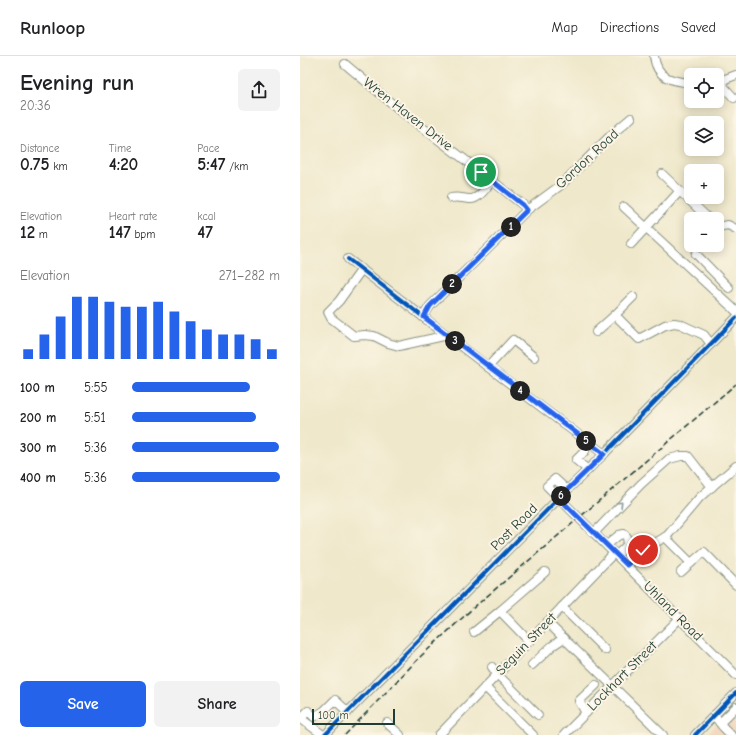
<!DOCTYPE html>
<meta charset="utf-8">
<style>
:root{--surface:#fff;--page:#f2f2f2;--text:#202124;--muted:#757577;--line:#e0e0e0;--accent:#2563eb}
body{margin:0;font-family:"Comic Neue",sans-serif;background:var(--page);color:var(--text);height:100vh;display:flex;flex-direction:column;font-size:15px;white-space:nowrap}
*{box-sizing:border-box;margin:0}
p{font-size:13px;color:var(--muted)}
.icon{flex:none;width:22px;height:22px;fill:none;stroke:currentColor;stroke-width:2;stroke-linecap:round;stroke-linejoin:round}
.map{position:relative;flex:1;overflow:hidden}
.panel{display:flex;flex-direction:column;background:var(--surface);width:300px}
.panel>*{flex:none}
.tools{position:absolute;left:384px;top:12px;display:grid;gap:8px}
.tools a{display:grid;place-items:center;width:40px;height:40px;border-radius:6px;background:var(--surface);box-shadow:0 2px 10px #0003;font-size:20px}
.scale{position:absolute;left:12px;bottom:10px;width:83px;box-sizing:border-box;padding-left:4px;border:2px solid #1f3d34;border-top:0;font-size:11px;line-height:14px;white-space:nowrap;color:#1f3d34;-webkit-text-stroke:3px #fcf5e5;paint-order:stroke}
.pin{position:absolute;display:grid;place-items:center;width:34px;height:34px;color:#fff;margin:-17px;border:2px solid #fff;border-radius:50%;box-shadow:0 1px 4px #0007}
.km{position:absolute;width:20px;height:20px;margin:-10px;border-radius:50%;background:#222;color:#fff;font-size:11px;line-height:20px;text-align:center}
.round{display:grid;place-items:center;flex:none;width:42px;height:42px;border-radius:6px;background:var(--page)}
.overview{display:flex;align-items:center;justify-content:space-between;height:68px;padding:0 20px}
h1{font-size:22px;font-weight:700;line-height:30px}
.figures{display:grid;grid-template-columns:repeat(3,1fr);gap:6px;height:68px;padding:4px 20px}
.figures div{display:grid;align-content:center}
.figures b{font-size:17px;font-weight:700}
.figures small{font-size:11px;font-weight:400}
.figures p{font-size:11px}
.chart{height:112px;padding:8px 20px}
.chart p{display:flex;justify-content:space-between}
.chart svg{width:100%;height:72px;margin-top:4px;stroke:var(--accent);stroke-width:6}
.primary-button{display:flex;gap:8px;margin-top:auto;padding:8px 20px}
.primary-button a{flex:1;height:46px;border-radius:6px;background:var(--accent);color:#fff;font-size:16px;font-weight:700;line-height:46px;text-align:center}
.primary-button a+a{background:var(--page);color:var(--text)}
ul{padding:0 20px;list-style:none;font-size:13px}
li{display:grid;grid-template-columns:64px 48px 1fr;align-items:center;height:30px}
li i{height:10px;border-radius:5px;background:var(--accent)}
header{display:flex;align-items:center;gap:24px;box-sizing:border-box;height:56px;padding:0 20px;background:var(--surface);border-bottom:1px solid var(--line)}
header strong{font-size:19px}
nav{display:flex;gap:22px;margin-inline-start:auto;font-size:14px}
main{display:flex;flex:1;min-height:0}
.map>svg:first-child{display:block}
.built{fill:#f0d5bc}
.lines{fill:none;stroke-linecap:round;stroke-linejoin:round}
.minor-casing{stroke:#879280;stroke-width:10}
.minor{stroke:#fff;stroke-width:8}
.rail{stroke:#1f3d34;stroke-width:1.5;stroke-dasharray:6 3;stroke-linecap:butt}
.cycleway-casing{stroke:#fcf5e5;stroke-width:6}
.cycleway{stroke:#0057b8;stroke-width:4}
.oneway{stroke:#8f9e9a}
.route-casing{stroke:#fff;stroke-width:8}
.route{stroke:#2563eb;stroke-width:5}
.labels{text-anchor:middle;dominant-baseline:central;stroke-width:4;stroke-linejoin:round;paint-order:stroke}
.street-label{font-size:14px;fill:#1f3d34;stroke:#fcf5e5}
</style>
<header>
<strong>Runloop</strong>
<nav><a>Map</a><a>Directions</a><a>Saved</a></nav>
</header>
<main>
<section class="panel">
<div class="overview"><div><h1>Evening run</h1><p>20:36</p></div><a class="round"><svg class="icon" aria-label="share" viewBox="0 0 24 24"><path d="M12 15V3M7 8l5-5 5 5M5 13v7h14v-7"/></svg></a></div>
<div class="figures">
<div><p>Distance</p><b>0.75<small> km</small></b></div>
<div><p>Time</p><b>4:20</b></div>
<div><p>Pace</p><b>5:47<small> /km</small></b></div>
</div>
<div class="figures">
<div><p>Elevation</p><b>12<small> m</small></b></div>
<div><p>Heart rate</p><b>147<small> bpm</small></b></div>
<div><p>kcal</p><b>47</b></div>
</div>
<div class="chart"><p><span>Elevation</span>271–282 m</p>
<svg viewBox="0 0 160 44" preserveAspectRatio="none"><path d="M5 44V38M15 44V29M25 44V18M35 44V6M45 44V6M55 44V9M65 44V12M75 44V12M85 44V9M95 44V15M105 44V21M115 44V26M125 44V29M135 44V29M145 44V32M155 44V38"/></svg>
</div>
<ul>
<li><b>100 m</b>5:55<i style="width:80%"></i></li>
<li><b>200 m</b>5:51<i style="width:84%"></i></li>
<li><b>300 m</b>5:36<i style="width:99%"></i></li>
<li><b>400 m</b>5:36<i style="width:100%"></i></li>
</ul>
<div class="primary-button"><a>Save</a><a>Share</a></div>
</section>
<div class="map">
<svg width="436" height="679" viewBox="0 0 436 679">
<rect width="100%" height="100%" fill="#fcf5e5"/>
<filter id="ink" filterUnits="userSpaceOnUse"><feTurbulence type="fractalNoise" baseFrequency=".025" numOctaves="2"/><feDisplacementMap in="SourceGraphic" scale="8" xChannelSelector="R" yChannelSelector="G"/><feConvolveMatrix kernelMatrix="1 2 1 2 8 2 1 2 1" color-interpolation-filters="sRGB"/></filter>
<filter id="wash" filterUnits="userSpaceOnUse"><feTurbulence type="fractalNoise" baseFrequency=".012" numOctaves="4" result="noise"/><feDisplacementMap in="SourceGraphic" scale="16" xChannelSelector="R" yChannelSelector="G"/><feGaussianBlur stdDeviation="0.9" result="paint"/><feColorMatrix in="noise" values="0 0 0 0 0 0 0 0 0 0 0 0 0 0 0 0 0 1.4 0 .05"/><feComposite in="paint" operator="in"/></filter>
<g filter="url(#wash)">
<rect width="100%" height="100%" fill="#efe8cb"/>
<path class="built" d="M436,649V679H406Z"/>
</g>
<g filter="url(#ink)">
<g class="lines">
<defs>
<g id="minor">
<path d="M354,0C357,23 372,25 391,27"/>
<path d="M45,8L102,56L181,116L223,149L227,154"/>
<path d="M423,24L424,31L434,42"/>
<path d="M417,26L436,19"/>
<path d="M362,118L409,163"/>
<path d="M151,142C159,140 163,143 170,143C179,144 187,130 192,125"/>
<path d="M324,151L436,255"/>
<path d="M417,171L428,169L436,173"/>
<path d="M331,188L379,136"/>
<path d="M396,198L429,232"/>
<path d="M48,203L188,311L304,398"/>
<path d="M62,213L39,245L28,256L31,262L54,280L65,279L74,280L88,287L99,290L148,279"/>
<path d="M333,241L315,259L339,283L365,269L374,267L380,268L404,279L411,288"/>
<path d="M123,261L130,250L227,154L261,129L311,79L331,62"/>
<path d="M296,276L315,259"/>
<path d="M188,311L213,284L234,301"/>
<path d="M285,395L276,404L288,414"/>
<path d="M267,434L255,423L247,430L436,619"/>
<path d="M294,477L341,428L369,403L381,400H388L412,431"/>
<path d="M365,481L391,507L404,496L436,529"/>
<path d="M307,489L319,479L324,478L327,481L328,488L317,499"/>
<path d="M327,509L343,494L367,480L400,441L436,410"/>
<path d="M381,516L391,507"/>
<path d="M262,551L305,594"/>
<path d="M247,566L363,679"/>
<path d="M174,576L200,555"/>
<path d="M229,585L200,555L245,516"/>
<path d="M232,609L252,590L264,582"/>
<path d="M192,611L197,618L238,659"/>
<path d="M185,631L233,679"/>
<path d="M286,657L279,645L296,629"/>
<path d="M414,659L423,671L431,679"/>
<path d="M0,662L23,679"/>
<path d="M1,662L8,655L14,661L24,655L35,644L48,656"/>
<path d="M87,667L100,679"/>
<path d="M420,667L436,651"/>
<path d="M25,679L259,442L304,398L436,262"/>
<path d="M139,679L314,497"/>
<path d="M264,679L380,562"/>
<path d="M395,679L436,637"/>
</g>
</defs>
<use href="#minor" class="minor-casing"/>
<use href="#minor" class="minor"/>
<path class="rail" d="M45,679L121,600L172,553L436,328"/>
<defs>
<g id="cycleway">
<path d="M48,203L188,311L304,398"/>
<path d="M25,679L259,442L304,398L436,262"/>
<path d="M395,679L436,637"/>
</g>
</defs>
<use href="#cycleway" class="cycleway-casing"/>
<use href="#cycleway" class="cycleway"/>
</g>
<defs><path id="oneway-chevron" d="M-2-3.5L2.5 0L-2 3.5" fill="none" stroke-width="1.6" stroke-linecap="round" stroke-linejoin="round"/></defs>
<use class="oneway" href="#oneway-chevron" transform="translate(320 448) rotate(-45)"/>
</g>
<g class="lines" filter="url(#ink)">
<defs>
<path id="route" d="M181,116L223,149L227,154L130,250L124,261L304,398L259,442L327,509L343,494"/>
</defs>
<use href="#route" class="route-casing"/>
<use href="#route" class="route"/>
</g>
<g class="labels">
<g class="street-label">
<text transform="translate(108 58) rotate(38)">Wren Haven Drive</text>
<text transform="translate(287 103) rotate(-43)">Gordon Road</text>
<text transform="translate(214 471) rotate(-45)">Post Road</text>
<text transform="translate(373 555) rotate(45)">Uhland Road</text>
<text transform="translate(226 588) rotate(-46)">Seguin Street</text>
<text transform="translate(322 620) rotate(-45)">Lockhart Street</text>
</g>
</g>
</svg>
<div class="tools">
<a><svg class="icon" aria-label="locate" viewBox="0 0 24 24"><circle cx="12" cy="12" r="6"/><path d="M12 2v4M12 18v4M2 12h4M18 12h4"/></svg></a>
<a><svg class="icon" aria-label="layers" viewBox="0 0 24 24"><path d="M12 4l9 5-9 5-9-5zM3 14l9 5 9-5"/></svg></a>
<a>+</a>
<a>−</a>
</div>
<div class="scale">100 m</div>
<div class="pin" style="left:181px;top:116px;background:#1e9e55"><svg class="icon" aria-label="arrive" viewBox="0 0 24 24"><path d="M6 21V4h12l-3 4 3 4H6"/></svg></div>
<div class="pin" style="left:343px;top:494px;background:#d93025"><svg class="icon" aria-label="check" viewBox="0 0 24 24"><path d="M5 12l5 5 9-10"/></svg></div>
<b class="km" style="left:211px;top:171px">1</b>
<b class="km" style="left:152px;top:228px">2</b>
<b class="km" style="left:155px;top:285px">3</b>
<b class="km" style="left:220px;top:335px">4</b>
<b class="km" style="left:286px;top:385px">5</b>
<b class="km" style="left:261px;top:440px">6</b>
</div>
</main>
